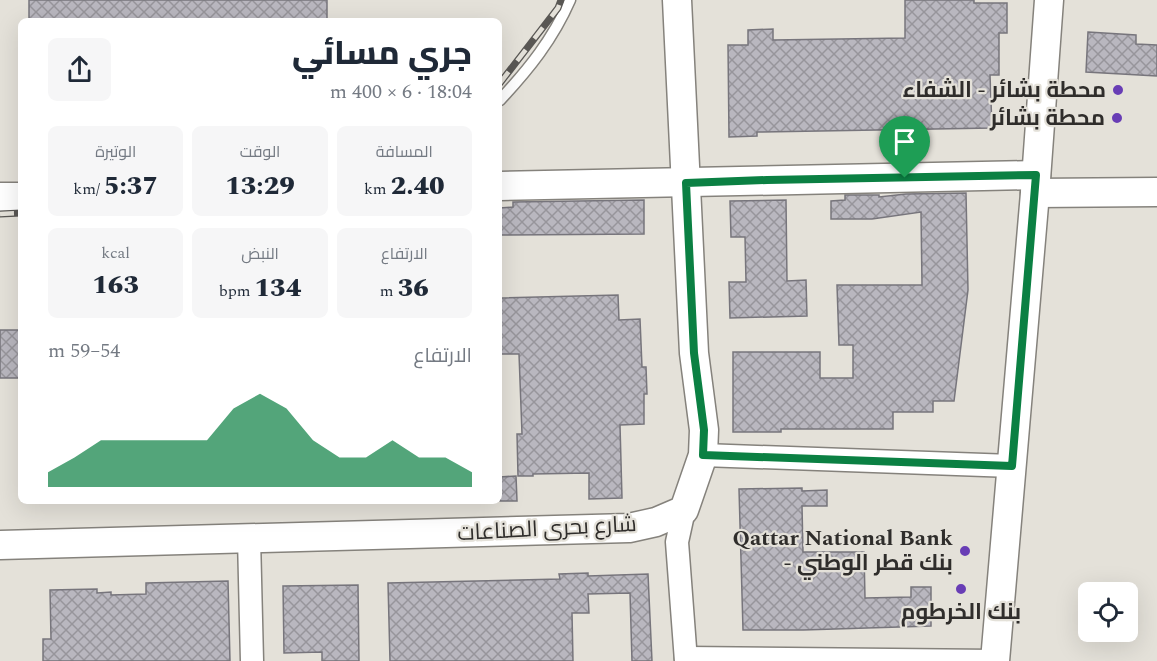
<!DOCTYPE html>
<html lang="ar">
<meta charset="utf-8">
<style>
:root{--surface:#fff;--page:#f6f6f7;--text:#1f2937;--muted:#747a83;--accent:#0b8043}
body{margin:0;font-family:Spectral,Cairo,serif;background:var(--page);color:var(--text);direction:rtl;height:100vh;display:flex;flex-direction:column;font-size:22px;white-space:nowrap}
*{box-sizing:border-box;margin:0}
p{font-size:20px;color:var(--muted)}
.icon{flex:none;width:33px;height:33px;fill:none;stroke:currentColor;stroke-width:2;stroke-linecap:round;stroke-linejoin:round}
.map{position:relative;flex:1;overflow:hidden;direction:ltr}
.drawer{position:absolute;left:18px;top:18px;width:484px;height:486px;display:flex;flex-direction:column;background:var(--surface);border-radius:9px;box-shadow:0 6px 24px #0002;direction:rtl}
.drawer>*{flex:none}
.buttons{position:absolute;left:1078px;top:582px;display:grid;gap:12px}
.buttons a{display:grid;place-items:center;width:60px;height:60px;border-radius:9px;background:var(--surface);box-shadow:0 6px 24px #0002;font-size:30px}
.pin{position:absolute;display:grid;place-items:center;width:51px;height:51px;color:#fff;margin:-62px -26px;border-radius:50% 50% 50% 0;rotate:-45deg;box-shadow:0 0 6px #0007}
.pin .icon{rotate:45deg}
.round{display:grid;place-items:center;flex:none;width:63px;height:63px;border-radius:9px;background:var(--page)}
.head{display:flex;align-items:center;justify-content:space-between;height:102px;padding:0 30px}
h1{font-size:33px;font-weight:800;line-height:45px}
.stats{display:grid;grid-template-columns:repeat(3,1fr);gap:9px;height:102px;padding:6px 30px}
.stats div{display:grid;align-content:center;border-radius:9px;background:var(--page);text-align:center}
.stats b{font-size:26px;font-weight:800}
.stats small{font-size:16px;font-weight:400}
.stats p{font-size:16px}
.chart{height:168px;padding:12px 30px}
.chart p{display:flex;justify-content:space-between}
.chart svg{width:100%;height:108px;margin-top:6px;fill:var(--accent);opacity:.7}
.map>svg:first-child{display:block}
.building{fill:url(#building-cross-hatch);stroke:#77757c;stroke-width:1.5}
.lines{fill:none;stroke-linecap:round;stroke-linejoin:round}
.service-casing{stroke:#85827c;stroke-width:13}
.minor-casing{stroke:#85827c;stroke-width:25}
.tertiary-casing{stroke:#85827c;stroke-width:31}
.service{stroke:#fff;stroke-width:10}
.minor{stroke:#fff;stroke-width:22}
.tertiary{stroke:#fff;stroke-width:28}
.rail-casing{stroke:#595754;stroke-width:7}
.rail{stroke:#e4e1d9;stroke-width:4.5;stroke-dasharray:14;stroke-linecap:butt}
.route-casing{stroke:#fff;stroke-width:12}
.route{stroke:#0b8043;stroke-width:8}
.poi-dot{fill:#683db5;stroke:#e4e1d9;stroke-width:2}
.labels{text-anchor:middle;dominant-baseline:central;stroke-width:4.5;stroke-linejoin:round;paint-order:stroke}
.poi-label{font-size:22px;font-weight:bold;fill:#2f2d2b;stroke:#e4e1d9;text-anchor:end}
.street-label{font-size:22px;fill:#2f2d2b;stroke:#e4e1d9}
</style>
<div class="map">
<svg width="1157" height="661" viewBox="0 0 1157 661">
<defs>
<pattern id="building-cross-hatch" width="8" height="8" patternUnits="userSpaceOnUse" patternTransform="scale(1.5)"><rect width="8" height="8" fill="#b9b7bf"/><path d="M0 0l8 8M0 8l8-8" fill="none" stroke="#97959b"/></pattern>
</defs>
<rect width="100%" height="100%" fill="#e4e1d9"/>
<g class="building">
<rect x="29" y="0" width="298" height="21"/>
<path d="M905,0H974V3H1007V33H999V75H990L992,128L757,132V136L729,137L728,45H748V30L773,29V40L905,38Z"/>
<path d="M1088,32L1136,35V44L1157,45V76L1086,72Z"/>
<path d="M966,193L968,290L954,401H933V412H893V429H781V432H733V352H820V378H853V345H839L837,285H922L921,212L872,219H831V201L845,200V195H879V197L906,194Z"/>
<path d="M644,200V234L500,235V208L513,207V202Z"/>
<path d="M786,200L787,281L806,280L807,316L730,318L729,282H746L745,237H731L730,201Z"/>
<path d="M618,295L619,320L640,319L642,367H646L647,394H644V424L620,425L622,498L589,499V473L533,474V476H518L517,434H522L519,354H500V298Z"/>
<rect x="0" y="330" width="21" height="48"/>
<path d="M516,476L517,501H500V477Z"/>
<path d="M802,488V491L827,490V506H802L803,552H864L865,598L911,597V587H931V626L803,630H743L739,489Z"/>
<path d="M588,573V576L648,574L652,661H632L630,593L588,594L589,613H572L573,661H390L388,583L560,579L559,574Z"/>
<path d="M228,581L230,661H43V639H51L50,590L97,589V593L111,592V595L146,594V583Z"/>
<path d="M358,585L359,661H322V652L284,653L283,586Z"/>
</g>
<g class="lines">
<defs>
<path id="service" d="M500,100C529,69 553,39 570,0"/>
<g id="minor">
<path d="M703,455L1012,466"/>
<path d="M684,510L677,542L686,661"/>
<path d="M249,538L252,661"/>
<path d="M686,658L995,661"/>
</g>
<g id="tertiary">
<path d="M500,186L1036,175"/>
<path d="M1035,193L1157,192"/>
<path d="M0,197H21"/>
<path d="M0,545L629,528L656,522L684,510L703,455L704,430L694,353L677,0"/>
<path d="M995,661L1035,193L1049,0"/>
</g>
</defs>
<use href="#service" class="service-casing"/>
<use href="#minor" class="minor-casing"/>
<use href="#tertiary" class="tertiary-casing"/>
<use href="#service" class="service"/>
<use href="#minor" class="minor"/>
<use href="#tertiary" class="tertiary"/>
<defs>
<g id="rail">
<path d="M500,83L558,8L561,0"/>
<path d="M0,214L21,213"/>
</g>
</defs>
<use href="#rail" class="rail-casing"/>
<use href="#rail" class="rail"/>
</g>
<g class="lines">
<defs>
<path id="route" d="M1036,175L1012,466L703,455L704,430L694,353L686,183L767,180Z"/>
</defs>
<use href="#route" class="route-casing"/>
<use href="#route" class="route"/>
</g>
<g class="poi-dot">
<circle cx="1118" cy="90" r="6"/>
<circle cx="1117" cy="118" r="6"/>
<circle cx="965" cy="551" r="6"/>
<circle cx="961" cy="589" r="6"/>
</g>
<g class="labels">
<g class="poi-label">
<text x="1106" y="90">محطة بشائر - الشفاء</text>
<text x="1105" y="118">محطة بشائر</text>
<text x="953" y="538">Qattar National Bank<tspan x="953" dy="25">- بنك قطر الوطني</tspan></text>
<text x="961" y="612" text-anchor="middle">بنك الخرطوم</text>
</g>
<g class="street-label">
<text transform="translate(547 529) rotate(-3)">شارع بحرى الصناعات</text>
</g>
</g>
</svg>
<div class="buttons">
<a><svg class="icon" aria-label="locate" viewBox="0 0 24 24"><circle cx="12" cy="12" r="6"/><path d="M12 2v4M12 18v4M2 12h4M18 12h4"/></svg></a>
</div>
<div class="pin" style="left:905px;top:178px;background:#1e9e55"><svg class="icon" aria-label="arrive" viewBox="0 0 24 24"><path d="M6 21V4h12l-3 4 3 4H6"/></svg></div>
<section class="drawer">
<div class="head"><div><h1>جري مسائي</h1><p>18:04 · 6 × 400 m</p></div><a class="round"><svg class="icon" aria-label="share" viewBox="0 0 24 24"><path d="M12 15V3M7 8l5-5 5 5M5 13v7h14v-7"/></svg></a></div>
<div class="stats">
<div><p>المسافة</p><b>2.40<small> km</small></b></div>
<div><p>الوقت</p><b>13:29</b></div>
<div><p>الوتيرة</p><b>5:37<small> /km</small></b></div>
</div>
<div class="stats">
<div><p>الارتفاع</p><b>36<small> m</small></b></div>
<div><p>النبض</p><b>134<small> bpm</small></b></div>
<div><p>kcal</p><b>163</b></div>
</div>
<div class="chart"><p><span>الارتفاع</span>54–59 m</p>
<svg viewBox="0 0 160 44" preserveAspectRatio="none"><path d="M0 44V38L10 32L20 25L30 25L40 25L50 25L60 25L70 12L80 6L90 12L100 25L110 32L120 32L130 25L140 32L150 32L160 38V44z"/></svg>
</div>
</section>
</div>
